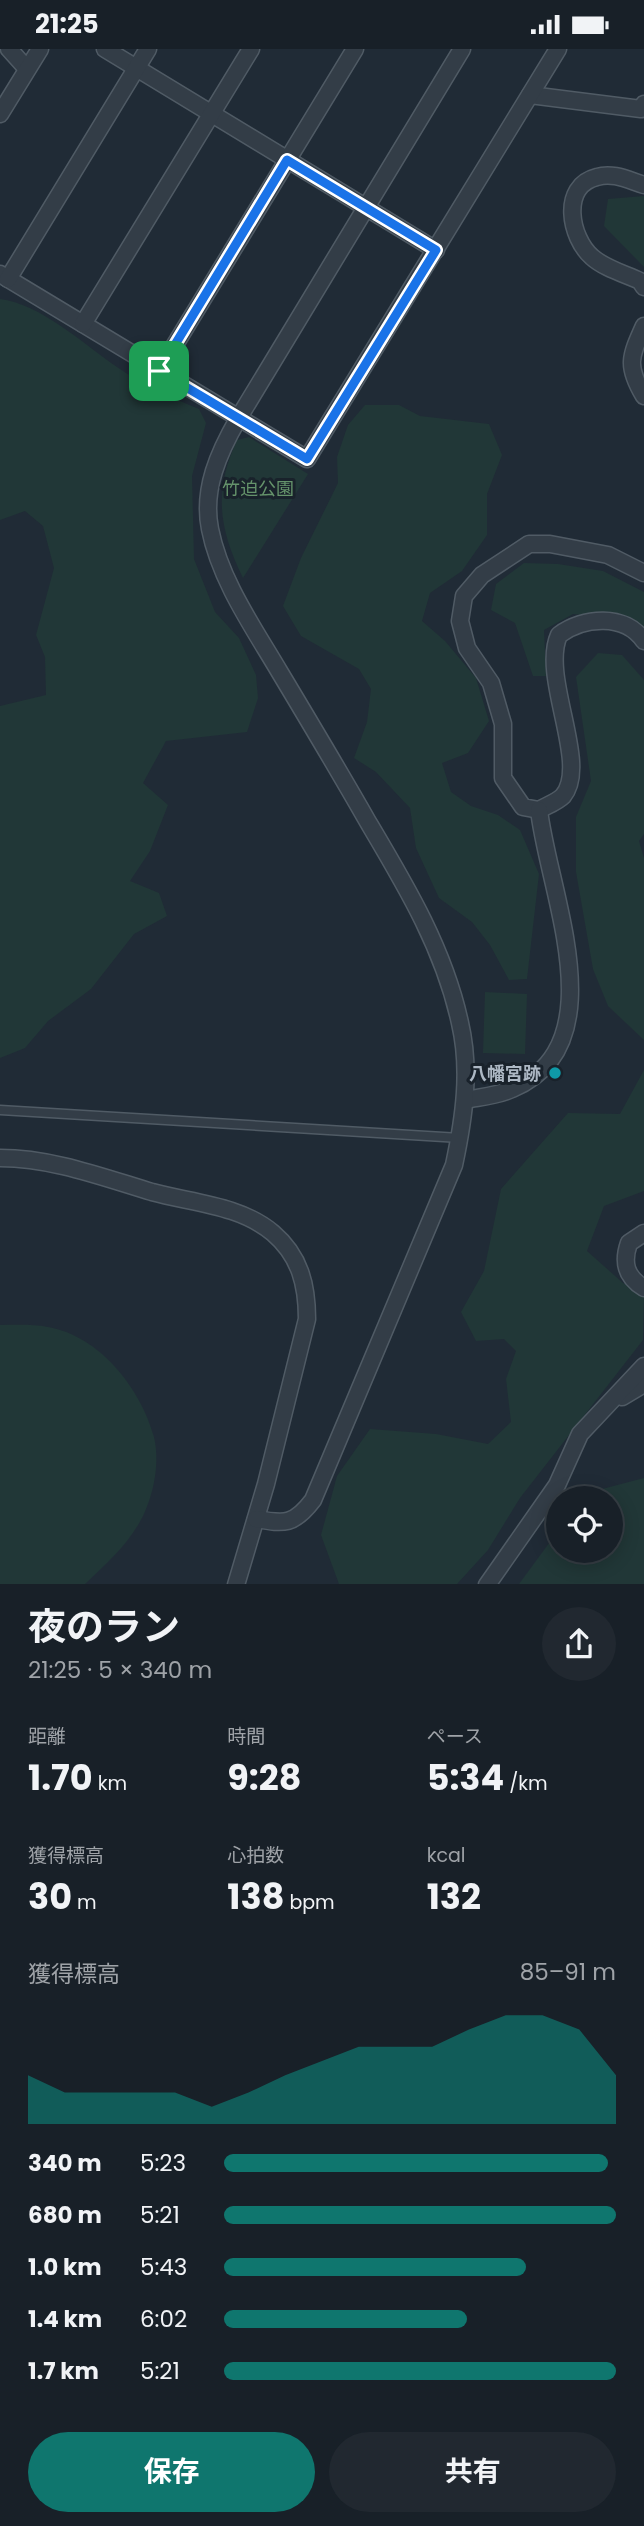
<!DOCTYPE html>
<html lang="ja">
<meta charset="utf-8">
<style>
:root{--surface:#182028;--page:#212830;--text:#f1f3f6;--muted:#9fa3a8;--line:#363e45;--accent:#0f766e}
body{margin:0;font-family:Poppins,"Noto Sans JP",sans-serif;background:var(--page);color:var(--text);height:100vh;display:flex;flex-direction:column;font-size:26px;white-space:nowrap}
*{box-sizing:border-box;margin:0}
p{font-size:23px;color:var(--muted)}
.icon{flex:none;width:38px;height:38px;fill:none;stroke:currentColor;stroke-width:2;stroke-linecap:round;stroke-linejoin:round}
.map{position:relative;height:1535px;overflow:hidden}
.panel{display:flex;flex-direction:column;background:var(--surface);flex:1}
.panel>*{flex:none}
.tools{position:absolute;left:546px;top:1437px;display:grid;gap:14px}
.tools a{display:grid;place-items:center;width:77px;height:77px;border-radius:50%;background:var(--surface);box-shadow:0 4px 18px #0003,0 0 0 2px var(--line);font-size:35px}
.pin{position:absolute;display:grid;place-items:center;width:60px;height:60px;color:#fff;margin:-30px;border-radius:14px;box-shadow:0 4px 10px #0006}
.round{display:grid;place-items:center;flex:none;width:74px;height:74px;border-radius:37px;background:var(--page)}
.summary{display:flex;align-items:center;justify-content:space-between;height:119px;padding:0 28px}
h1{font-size:38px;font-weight:700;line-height:52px}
.stats{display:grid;grid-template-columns:repeat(3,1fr);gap:10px;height:119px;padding:7px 28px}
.stats div{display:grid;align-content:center}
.stats b{font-size:35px;font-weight:700}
.stats small{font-size:19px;font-weight:400}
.stats p{font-size:19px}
.chart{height:196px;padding:14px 28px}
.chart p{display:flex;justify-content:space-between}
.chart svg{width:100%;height:126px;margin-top:7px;fill:var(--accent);opacity:.7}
.action{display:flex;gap:14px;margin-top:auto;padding:14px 28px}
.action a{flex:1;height:80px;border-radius:42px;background:var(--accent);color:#fff;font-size:28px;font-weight:700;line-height:80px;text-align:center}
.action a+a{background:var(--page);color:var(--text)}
ul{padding:0 28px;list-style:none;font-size:23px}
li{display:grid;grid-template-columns:112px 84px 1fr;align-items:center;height:52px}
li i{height:18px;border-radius:9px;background:var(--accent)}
.status{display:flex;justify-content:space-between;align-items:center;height:49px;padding:0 35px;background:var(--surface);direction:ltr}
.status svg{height:19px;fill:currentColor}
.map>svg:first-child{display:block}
.green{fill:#213737}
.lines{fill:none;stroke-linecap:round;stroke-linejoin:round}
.lane-casing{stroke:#505b65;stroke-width:11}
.street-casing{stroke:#505b65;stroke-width:19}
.lane{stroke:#333d47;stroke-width:8}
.street{stroke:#333d47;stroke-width:16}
.route-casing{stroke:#fff;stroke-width:14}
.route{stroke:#1a73e8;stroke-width:9}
.culture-dot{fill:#0f9aa8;stroke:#19222b;stroke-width:2.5}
.labels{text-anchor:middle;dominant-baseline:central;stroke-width:6;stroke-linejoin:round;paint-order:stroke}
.park-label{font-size:18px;fill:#65936b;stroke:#19222b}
.poi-label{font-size:18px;font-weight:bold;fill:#adb8c4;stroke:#19222b;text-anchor:end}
</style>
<div class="status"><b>21:25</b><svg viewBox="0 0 49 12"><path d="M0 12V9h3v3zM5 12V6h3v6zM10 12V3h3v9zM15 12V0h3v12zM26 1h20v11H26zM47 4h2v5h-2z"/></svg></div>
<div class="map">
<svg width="644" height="1536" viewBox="0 0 644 1536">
<rect width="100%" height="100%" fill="#202b36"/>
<g class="green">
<path d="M644,147V218L604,177L608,150Z"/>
<path d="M0,250C39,254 85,296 117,318C143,336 170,348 199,360L206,374L192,427L194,510L215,563L239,589L256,626L258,649L247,683L166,692L143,734L168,756L150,802L130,832L159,844L167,867L134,885L91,940L48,972L25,999L0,1009V657L46,646L45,608L36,586L54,519L43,477L25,462L0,471Z"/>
<path d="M365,356H399L420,367L489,375L502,406L487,445V486L462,522L430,544L422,572L445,592L476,629L489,672L468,704L442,714L451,743L471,757L498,766L520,781L539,825L527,930L509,931L490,896L472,873L439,849L416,799L410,759L376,723L354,709L367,673L371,640L359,620L301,587L283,557L301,509L338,434L337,408L348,376Z"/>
<path d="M249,388L308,425L243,529C218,478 214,442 237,391Z"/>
<path d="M524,514L558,515L603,522L644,543V583L614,569L573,565L544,581L546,627H533L515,574L491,561L496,535Z"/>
<path d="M598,604L622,606L644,631V785L639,792L644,809V991L608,957L593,920L576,823V768L591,732L576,628Z"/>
<path d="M485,943L527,945L525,1005L483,1004Z"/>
<path d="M644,1021V1142L604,1157L587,1202L623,1234L644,1245L643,1291L520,1449L488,1501L457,1535H339L321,1486L337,1427L370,1380L436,1385L488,1395L511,1373L506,1330L516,1302L504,1290L476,1292L461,1263L484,1222L501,1140L568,1064L620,1065Z"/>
<path d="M0,1276C15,1276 33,1275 48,1278C100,1287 141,1340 154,1388C160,1413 154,1444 143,1467C129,1495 107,1514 85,1535H0Z"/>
<path d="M644,1429V1535H519L558,1482V1502H611V1449H583L587,1444Z"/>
</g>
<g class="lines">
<defs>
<path id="lane" d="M0,1061L460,1089"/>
<g id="street">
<path d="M9,0L27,20"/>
<path d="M105,0L436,201"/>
<path d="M530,46L641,60L644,55"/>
<path d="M0,65L40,0"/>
<path d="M644,136C628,131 613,123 597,128C560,137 570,189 592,208C604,219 625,225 640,232L644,238"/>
<path d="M0,225L307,410L558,0"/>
<path d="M8,230L148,0"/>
<path d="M83,275L251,0"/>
<path d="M644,277C630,308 626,317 644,347"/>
<path d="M159,322L355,0"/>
<path d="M644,524L608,506L550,495H529L482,526L464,547L460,572L467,599L491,634L503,675V729L523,758L539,761C546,757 557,753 563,747C590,715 540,628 559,586C583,568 625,564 644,592"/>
<path d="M465,1051C480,1048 497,1047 512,1040C618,996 548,843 539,761"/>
<path d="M0,1109C52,1109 102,1128 152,1143C192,1154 240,1156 273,1184C300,1207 307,1236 307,1270L266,1435L236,1536"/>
<path d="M644,1184L629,1194C622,1214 626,1228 644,1239"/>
<path d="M622,1348L644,1335"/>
<path d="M256,1470C285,1475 294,1476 313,1451L454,1116C464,1069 471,1021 460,974C444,900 406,837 368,773C339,722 309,672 279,622C253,578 220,531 210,480C202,440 219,403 238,370L462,0"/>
<path d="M487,1536L557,1436L580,1385L644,1317"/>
</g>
</defs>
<use href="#lane" class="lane-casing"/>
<use href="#street" class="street-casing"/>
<use href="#lane" class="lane"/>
<use href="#street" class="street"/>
</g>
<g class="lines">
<defs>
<path id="route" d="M287,111L436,201L307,410L159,322Z"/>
</defs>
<use href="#route" class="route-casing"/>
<use href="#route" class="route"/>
</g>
<circle class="culture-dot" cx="555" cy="1024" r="7"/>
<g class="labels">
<g class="park-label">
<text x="258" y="439">竹迫公園</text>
</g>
<g class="poi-label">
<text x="541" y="1024">八幡宮跡</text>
</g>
</g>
</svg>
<div class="tools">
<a><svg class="icon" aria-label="locate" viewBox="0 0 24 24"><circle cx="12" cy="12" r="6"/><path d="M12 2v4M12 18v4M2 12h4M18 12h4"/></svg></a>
</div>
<div class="pin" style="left:159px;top:322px;background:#1e9e55"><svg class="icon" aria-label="arrive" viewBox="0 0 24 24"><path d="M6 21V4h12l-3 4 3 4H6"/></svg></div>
</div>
<section class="panel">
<div class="summary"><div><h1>夜のラン</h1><p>21:25 · 5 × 340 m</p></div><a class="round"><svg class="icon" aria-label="share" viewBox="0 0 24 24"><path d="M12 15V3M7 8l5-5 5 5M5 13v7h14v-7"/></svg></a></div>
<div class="stats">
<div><p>距離</p><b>1.70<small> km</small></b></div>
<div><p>時間</p><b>9:28</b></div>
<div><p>ペース</p><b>5:34<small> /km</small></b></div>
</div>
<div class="stats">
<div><p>獲得標高</p><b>30<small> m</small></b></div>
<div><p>心拍数</p><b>138<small> bpm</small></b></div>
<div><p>kcal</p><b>132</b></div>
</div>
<div class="chart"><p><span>獲得標高</span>85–91 m</p>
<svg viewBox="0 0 160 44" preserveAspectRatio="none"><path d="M0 44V27L10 33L20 33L30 33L40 33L50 38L60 33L70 27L80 22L90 17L100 17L110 17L120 11L130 6L140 6L150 11L160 27V44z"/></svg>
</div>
<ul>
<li><b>340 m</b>5:23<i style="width:98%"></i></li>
<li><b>680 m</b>5:21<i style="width:100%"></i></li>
<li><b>1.0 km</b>5:43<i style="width:77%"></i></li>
<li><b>1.4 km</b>6:02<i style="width:62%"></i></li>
<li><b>1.7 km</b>5:21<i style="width:100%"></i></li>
</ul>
<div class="action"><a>保存</a><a>共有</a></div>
</section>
